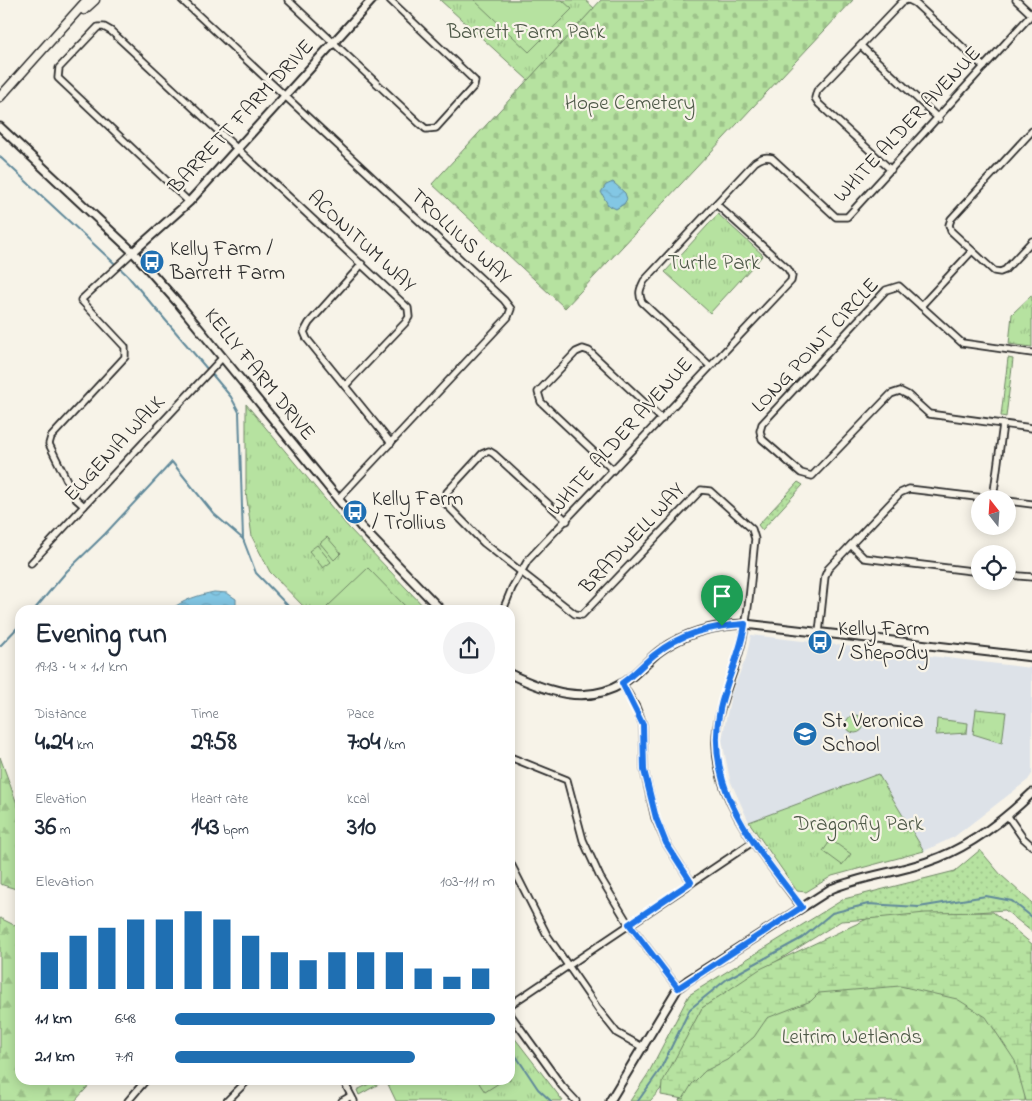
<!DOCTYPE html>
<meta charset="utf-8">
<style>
:root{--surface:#fff;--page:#f2f2f3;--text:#1f2937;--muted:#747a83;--accent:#1f6fb2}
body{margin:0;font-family:"Indie Flower",sans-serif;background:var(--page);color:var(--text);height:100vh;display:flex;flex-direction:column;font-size:19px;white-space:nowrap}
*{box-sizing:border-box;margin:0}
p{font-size:16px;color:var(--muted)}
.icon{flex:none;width:28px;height:28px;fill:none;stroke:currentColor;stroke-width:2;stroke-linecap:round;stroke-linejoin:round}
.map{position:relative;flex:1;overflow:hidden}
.panel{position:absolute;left:15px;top:605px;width:500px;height:480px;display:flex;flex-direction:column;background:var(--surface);border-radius:15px;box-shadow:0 2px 12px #0003}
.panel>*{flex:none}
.needle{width:32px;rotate:343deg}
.tools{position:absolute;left:971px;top:490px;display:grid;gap:10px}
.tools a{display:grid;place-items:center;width:45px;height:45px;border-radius:50%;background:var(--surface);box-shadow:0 2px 12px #0003;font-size:25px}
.pin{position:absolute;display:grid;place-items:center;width:42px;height:42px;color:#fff;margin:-51px -21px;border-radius:50% 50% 50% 0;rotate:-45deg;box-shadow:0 0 5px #0007}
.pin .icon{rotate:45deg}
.round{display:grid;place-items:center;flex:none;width:52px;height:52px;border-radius:26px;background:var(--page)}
.overview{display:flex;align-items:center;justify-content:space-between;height:85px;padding:0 20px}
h1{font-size:28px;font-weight:700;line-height:38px}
.figures{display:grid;grid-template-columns:repeat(3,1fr);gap:8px;height:85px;padding:5px 20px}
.figures div{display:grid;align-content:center}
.figures b{font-size:25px;font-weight:700}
.figures small{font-size:14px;font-weight:400}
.figures p{font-size:14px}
.chart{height:140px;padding:10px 20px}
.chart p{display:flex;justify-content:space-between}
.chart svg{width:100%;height:90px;margin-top:5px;stroke:var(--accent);stroke-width:6}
ul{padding:0 20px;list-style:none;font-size:16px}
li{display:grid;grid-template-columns:80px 60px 1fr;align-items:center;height:38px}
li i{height:12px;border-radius:6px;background:var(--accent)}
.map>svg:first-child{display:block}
.built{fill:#dde2e8}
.grass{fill:url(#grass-dots);stroke:#708666}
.forest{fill:url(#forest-firs);stroke:#708666}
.wetland{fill:url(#wetland-marsh);stroke:#708666}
.cemetery{fill:url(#cemetery-stones);stroke:#708666}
.park{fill:url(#park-tufts);stroke:#708666}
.garden{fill:#b6e2a0;stroke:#708666}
.water{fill:url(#water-waves);stroke:#60899a}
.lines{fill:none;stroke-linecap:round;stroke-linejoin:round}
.stream{stroke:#60899a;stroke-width:2}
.minor-casing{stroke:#2b2b2b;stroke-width:9}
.tertiary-casing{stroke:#2b2b2b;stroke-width:11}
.secondary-casing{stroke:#2b2b2b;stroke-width:11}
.minor{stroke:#f7f3e8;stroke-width:5.5}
.tertiary{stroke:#f7f3e8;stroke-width:7}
.secondary{stroke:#f7f3e8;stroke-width:8}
.route-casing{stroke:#fff;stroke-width:10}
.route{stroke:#1a73e8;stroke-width:6}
.labels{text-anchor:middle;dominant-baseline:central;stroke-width:4.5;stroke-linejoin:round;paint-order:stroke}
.park-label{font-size:21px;fill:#4e5948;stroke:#f7f3e8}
.street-label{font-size:21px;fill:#2b2b2b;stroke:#f7f3e8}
.poi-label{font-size:21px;fill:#2b2b2b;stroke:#f7f3e8;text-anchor:start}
</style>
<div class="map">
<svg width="1032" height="1101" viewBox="0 0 1032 1101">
<defs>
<pattern id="grass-dots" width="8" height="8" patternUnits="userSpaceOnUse" patternTransform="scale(1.25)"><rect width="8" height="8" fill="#b6e2a0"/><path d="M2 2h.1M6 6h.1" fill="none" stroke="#9dc28a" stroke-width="1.8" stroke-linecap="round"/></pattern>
<pattern id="forest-firs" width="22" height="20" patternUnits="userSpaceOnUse" patternTransform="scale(1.25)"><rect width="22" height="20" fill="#b6e2a0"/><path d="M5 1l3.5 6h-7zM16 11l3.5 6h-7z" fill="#9dc28a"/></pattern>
<pattern id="wetland-marsh" width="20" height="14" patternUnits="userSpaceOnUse" patternTransform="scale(1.25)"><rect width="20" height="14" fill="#b6e2a0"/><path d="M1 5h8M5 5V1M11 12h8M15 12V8" fill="none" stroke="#9dc28a"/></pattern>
<pattern id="cemetery-stones" width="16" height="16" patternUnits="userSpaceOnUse" patternTransform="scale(1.25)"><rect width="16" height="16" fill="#b6e2a0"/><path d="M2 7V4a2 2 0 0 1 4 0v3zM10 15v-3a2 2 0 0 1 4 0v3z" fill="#9dc28a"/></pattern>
<pattern id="park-tufts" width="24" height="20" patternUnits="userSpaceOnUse" patternTransform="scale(1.25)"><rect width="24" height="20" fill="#b6e2a0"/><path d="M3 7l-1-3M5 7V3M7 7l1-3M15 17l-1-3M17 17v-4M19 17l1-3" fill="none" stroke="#9dc28a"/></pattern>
<pattern id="water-waves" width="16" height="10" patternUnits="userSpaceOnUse" patternTransform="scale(1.25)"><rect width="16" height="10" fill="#83c7e4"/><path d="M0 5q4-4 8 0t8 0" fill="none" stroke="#71abc4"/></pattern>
</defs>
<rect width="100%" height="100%" fill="#f7f3e8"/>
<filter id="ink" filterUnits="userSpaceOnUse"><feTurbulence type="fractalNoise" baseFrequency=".02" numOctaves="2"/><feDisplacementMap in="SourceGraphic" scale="10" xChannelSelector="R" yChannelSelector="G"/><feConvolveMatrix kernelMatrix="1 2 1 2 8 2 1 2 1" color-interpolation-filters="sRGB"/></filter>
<g filter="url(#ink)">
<path class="built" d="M751,635L1032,668V774L1028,780L954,837L924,851L878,774L749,822L730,780L722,740L731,694L746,658Z"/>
<g class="grass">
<path d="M1008,358L1013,359L1006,417L1001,416Z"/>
<path d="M798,482L803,485L762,530L758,525Z"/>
<path d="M980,850L1001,875L1032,903V932L1005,910L841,921L702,1008L660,1090L650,1101H630L648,1074L689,995L844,899L955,871Z"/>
</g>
<g class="forest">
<path d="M0,757L20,812V854L16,889L0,884Z"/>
<path d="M0,918L20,928V1080H94L75,1101H0Z"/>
<path d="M839,976L971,988L1026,1077L1025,1101H679L686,1080L724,1014Z"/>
</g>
<path class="wetland" d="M993,912L1032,944V1101H1026L1015,1061L986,1017L957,999L900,986L819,993L811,1001L767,1018L754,1037L727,1060L705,1071L692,1084L683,1099L661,1095L662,1083L702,1008L760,969L867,919L925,913Z"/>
<path class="cemetery" d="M601,0H853L565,308L432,184Z"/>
<g class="park">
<path d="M440,0H585L594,8L528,80Z"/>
<path d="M718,214L763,255L710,313L665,272Z"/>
<path d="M1032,295V347L1009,344L1012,314Z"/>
<path d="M246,404L349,528L427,610H307L270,572L252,537L246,492Z"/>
<path d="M976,709L1006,712L1002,743L973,734Z"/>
<circle cx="855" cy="724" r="9"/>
<path d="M937,719L968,723L967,733L936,735Z"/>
<path d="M878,774L924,851L832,876L806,892L797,891L749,822Z"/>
<path d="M510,1032L563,1101H396L386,1080L359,1095L357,1090L377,1080H510Z"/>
</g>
<g class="garden">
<path d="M474,0H562L572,9L529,52Z"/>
<path d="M327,537L341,553L334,560L320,543Z"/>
<path d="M317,545L331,562L323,568L309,551Z"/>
<path d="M368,568L409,610H330L327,607Z"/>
<path d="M831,840L851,854L842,865L823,851Z"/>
<path d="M482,1080H501L502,1081L485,1092L479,1083Z"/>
</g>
<g class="water">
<path d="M613,182L625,193L627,199L624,204L616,209L608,205L601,192L606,185Z"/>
<path d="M214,592L227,593L236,599V610H170C183,600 199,595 214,592Z"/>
</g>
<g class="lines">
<g class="stream">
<path d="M0,157L127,275L208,370"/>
<path d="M211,373L231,397L239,412L243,539L256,573L292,610"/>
<path d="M34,610L67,571L105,534L172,462L214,514L243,539"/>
<path d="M0,646L20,625"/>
<path d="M510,1047L538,1089L551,1101"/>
<path d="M638,1101L660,1070L690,1009L727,979L802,938L832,913L868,904L919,907L986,896L1012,901L1032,917"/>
</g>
<defs>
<g id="minor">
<path d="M182,0L504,300L511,309L508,317L338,499"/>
<path d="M288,0L420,124L426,129L436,128L474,86L475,81L390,0"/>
<path d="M909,0L915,3L984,67"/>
<path d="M1016,0L1032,15"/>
<path d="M861,46L939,119"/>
<path d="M1032,131L951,219L949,225L951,231L994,271L1000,272L1005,270L1032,241"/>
<path d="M891,170L819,104L815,98L817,91L902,2L907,0"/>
<path d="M189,202L58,78L59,68L98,27H104L111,31L408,308L409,317L405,323L345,386"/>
<path d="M362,264L309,323L304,332L307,339L391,443"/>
<path d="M921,306L972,251"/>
<path d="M1032,353L962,343L899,286L886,290L762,424L760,431L762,439L801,473L812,476L891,394L900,391L908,395L929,414L1032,428"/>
<path d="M710,366L642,302C638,293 640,289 644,281L755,162C761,158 765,156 772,158L836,217H847L1032,14"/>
<path d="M613,470L541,402L538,392L576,352L583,349L589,351L662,419"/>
<path d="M993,499L1003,424"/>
<path d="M1008,501L1032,504"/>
<path d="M84,506L76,499L49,444L51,437L125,357V347L81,300L133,252"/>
<path d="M567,521L494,454L489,451L482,454L447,492L445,503L484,543L575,614L582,615L701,490L710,491L752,529L755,539C751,573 750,609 742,642C730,693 705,722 721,778C735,826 772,867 801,907"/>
<path d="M851,545L864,558L980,572"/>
<path d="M31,563L223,357"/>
<path d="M1008,575L1032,577"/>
<path d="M503,610L512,588L528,560L791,281L792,276L788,269L716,204"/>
<path d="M819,633L825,576L828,569L900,493L909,489L993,499"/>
<path d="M622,683L636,707L643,725L644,770L655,818L666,843L691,882"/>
<path d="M510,757L567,780L583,840L600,877L626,920L678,988"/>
<path d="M1007,815L1023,838L1032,846"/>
<path d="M510,862L547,935L598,1009L617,1033L644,1048"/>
<path d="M510,1005L754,841"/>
<path d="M510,1014L562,1086L576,1101"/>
<path d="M343,1080L354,1101"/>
<path d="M128,1101L146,1080"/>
<path d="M227,1101L248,1080"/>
<path d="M342,1101L351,1096"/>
</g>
<g id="tertiary">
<path d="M0,127L133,252L179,304L362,528L441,610"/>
<path d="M133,252L189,202L372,0"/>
<path d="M510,674C546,691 586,706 623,683C638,674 648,659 661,650C686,632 715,625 745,624L1032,657"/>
<path d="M610,1101L678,988L687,981L831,889C862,876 895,873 927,862C967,849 1002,822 1032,793"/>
</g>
<g id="secondary">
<path d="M84,10L95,0"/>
<path d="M0,97L87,0"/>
</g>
</defs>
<use href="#minor" class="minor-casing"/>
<use href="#tertiary" class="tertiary-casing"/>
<use href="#secondary" class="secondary-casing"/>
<use href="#minor" class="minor"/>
<use href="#tertiary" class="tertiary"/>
<use href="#secondary" class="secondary"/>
</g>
</g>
<g class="lines" filter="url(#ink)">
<defs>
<path id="route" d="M745,624C741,654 726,680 720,709C703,790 756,846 802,907L678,988L629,924L691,882L666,843L656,818L644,770L643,725L622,683C634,675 643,664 654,655C681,633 711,626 745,624Z"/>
</defs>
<use href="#route" class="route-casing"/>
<use href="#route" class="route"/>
</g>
<defs>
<symbol id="bus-disc" viewBox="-11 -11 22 22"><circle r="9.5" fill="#1f6fb2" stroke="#f7f3e8"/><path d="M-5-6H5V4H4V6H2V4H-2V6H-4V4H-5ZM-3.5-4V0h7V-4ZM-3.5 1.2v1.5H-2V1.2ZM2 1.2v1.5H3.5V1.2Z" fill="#fff"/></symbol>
<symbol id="school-disc" viewBox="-11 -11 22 22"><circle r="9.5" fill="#1f6fb2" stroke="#f7f3e8"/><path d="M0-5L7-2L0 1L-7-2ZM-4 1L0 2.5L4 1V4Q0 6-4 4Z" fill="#fff"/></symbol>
</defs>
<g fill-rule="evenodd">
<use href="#bus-disc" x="138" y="248" width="28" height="28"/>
<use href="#bus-disc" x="341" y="498" width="28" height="28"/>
<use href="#bus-disc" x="806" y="628" width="28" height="28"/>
<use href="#school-disc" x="791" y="720" width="28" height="28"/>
</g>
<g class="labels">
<g class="park-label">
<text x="526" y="33">Barrett Farm Park</text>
<text x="630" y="104">Hope Cemetery</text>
<text x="714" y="264">Turtle Park</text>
<text x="859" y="825">Dragonfly Park</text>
<text x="852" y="1038">Leitrim Wetlands</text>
</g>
<g class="street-label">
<text transform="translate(242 117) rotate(-47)">BARRETT FARM DRIVE</text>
<text transform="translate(908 125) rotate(-47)">WHITE ALDER AVENUE</text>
<text transform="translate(460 237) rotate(43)">TROLLIUS WAY</text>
<text transform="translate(361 242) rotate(43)">ACONITUM WAY</text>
<text transform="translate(816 346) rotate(-47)">LONG POINT CIRCLE</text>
<text transform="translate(259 375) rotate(51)">KELLY FARM DRIVE</text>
<text transform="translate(621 437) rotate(-48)">WHITE ALDER AVENUE</text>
<text transform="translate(115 449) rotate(-47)">EUGENIA WALK</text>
<text transform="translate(633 539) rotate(-47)">BRADWELL WAY</text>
</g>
<g class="poi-label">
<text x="170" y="250">Kelly Farm /<tspan x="170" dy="24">Barrett Farm</tspan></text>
<text x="372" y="500">Kelly Farm<tspan x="372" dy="24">/ Trollius</tspan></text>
<text x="838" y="630">Kelly Farm<tspan x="838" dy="24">/ Shepody</tspan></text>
<text x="822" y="722">St. Veronica<tspan x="822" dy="24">School</tspan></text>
</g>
</g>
</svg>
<div class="tools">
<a><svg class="needle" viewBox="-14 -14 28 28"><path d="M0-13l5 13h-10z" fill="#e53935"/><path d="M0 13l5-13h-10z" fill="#747a83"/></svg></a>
<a><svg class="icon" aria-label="locate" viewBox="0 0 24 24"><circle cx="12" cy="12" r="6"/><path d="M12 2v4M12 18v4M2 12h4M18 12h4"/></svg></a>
</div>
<div class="pin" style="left:722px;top:626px;background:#1e9e55"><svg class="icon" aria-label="arrive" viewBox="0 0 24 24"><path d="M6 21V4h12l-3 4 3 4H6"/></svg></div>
<section class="panel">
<div class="overview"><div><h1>Evening run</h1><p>19:13 · 4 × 1.1 km</p></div><a class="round"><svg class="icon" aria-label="share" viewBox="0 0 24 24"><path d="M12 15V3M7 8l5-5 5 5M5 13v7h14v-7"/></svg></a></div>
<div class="figures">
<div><p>Distance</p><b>4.24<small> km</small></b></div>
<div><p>Time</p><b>29:58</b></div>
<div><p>Pace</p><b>7:04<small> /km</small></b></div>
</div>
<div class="figures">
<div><p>Elevation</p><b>36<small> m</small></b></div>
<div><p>Heart rate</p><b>143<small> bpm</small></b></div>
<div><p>kcal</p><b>310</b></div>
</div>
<div class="chart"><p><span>Elevation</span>103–111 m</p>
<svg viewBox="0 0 160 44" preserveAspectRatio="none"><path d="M5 44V26M15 44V18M25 44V14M35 44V10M45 44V10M55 44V6M65 44V10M75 44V18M85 44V26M95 44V30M105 44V26M115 44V26M125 44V26M135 44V34M145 44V38M155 44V34"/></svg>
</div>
<ul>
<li><b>1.1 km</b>6:48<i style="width:100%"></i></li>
<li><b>2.1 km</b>7:19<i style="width:75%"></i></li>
</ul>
</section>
</div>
